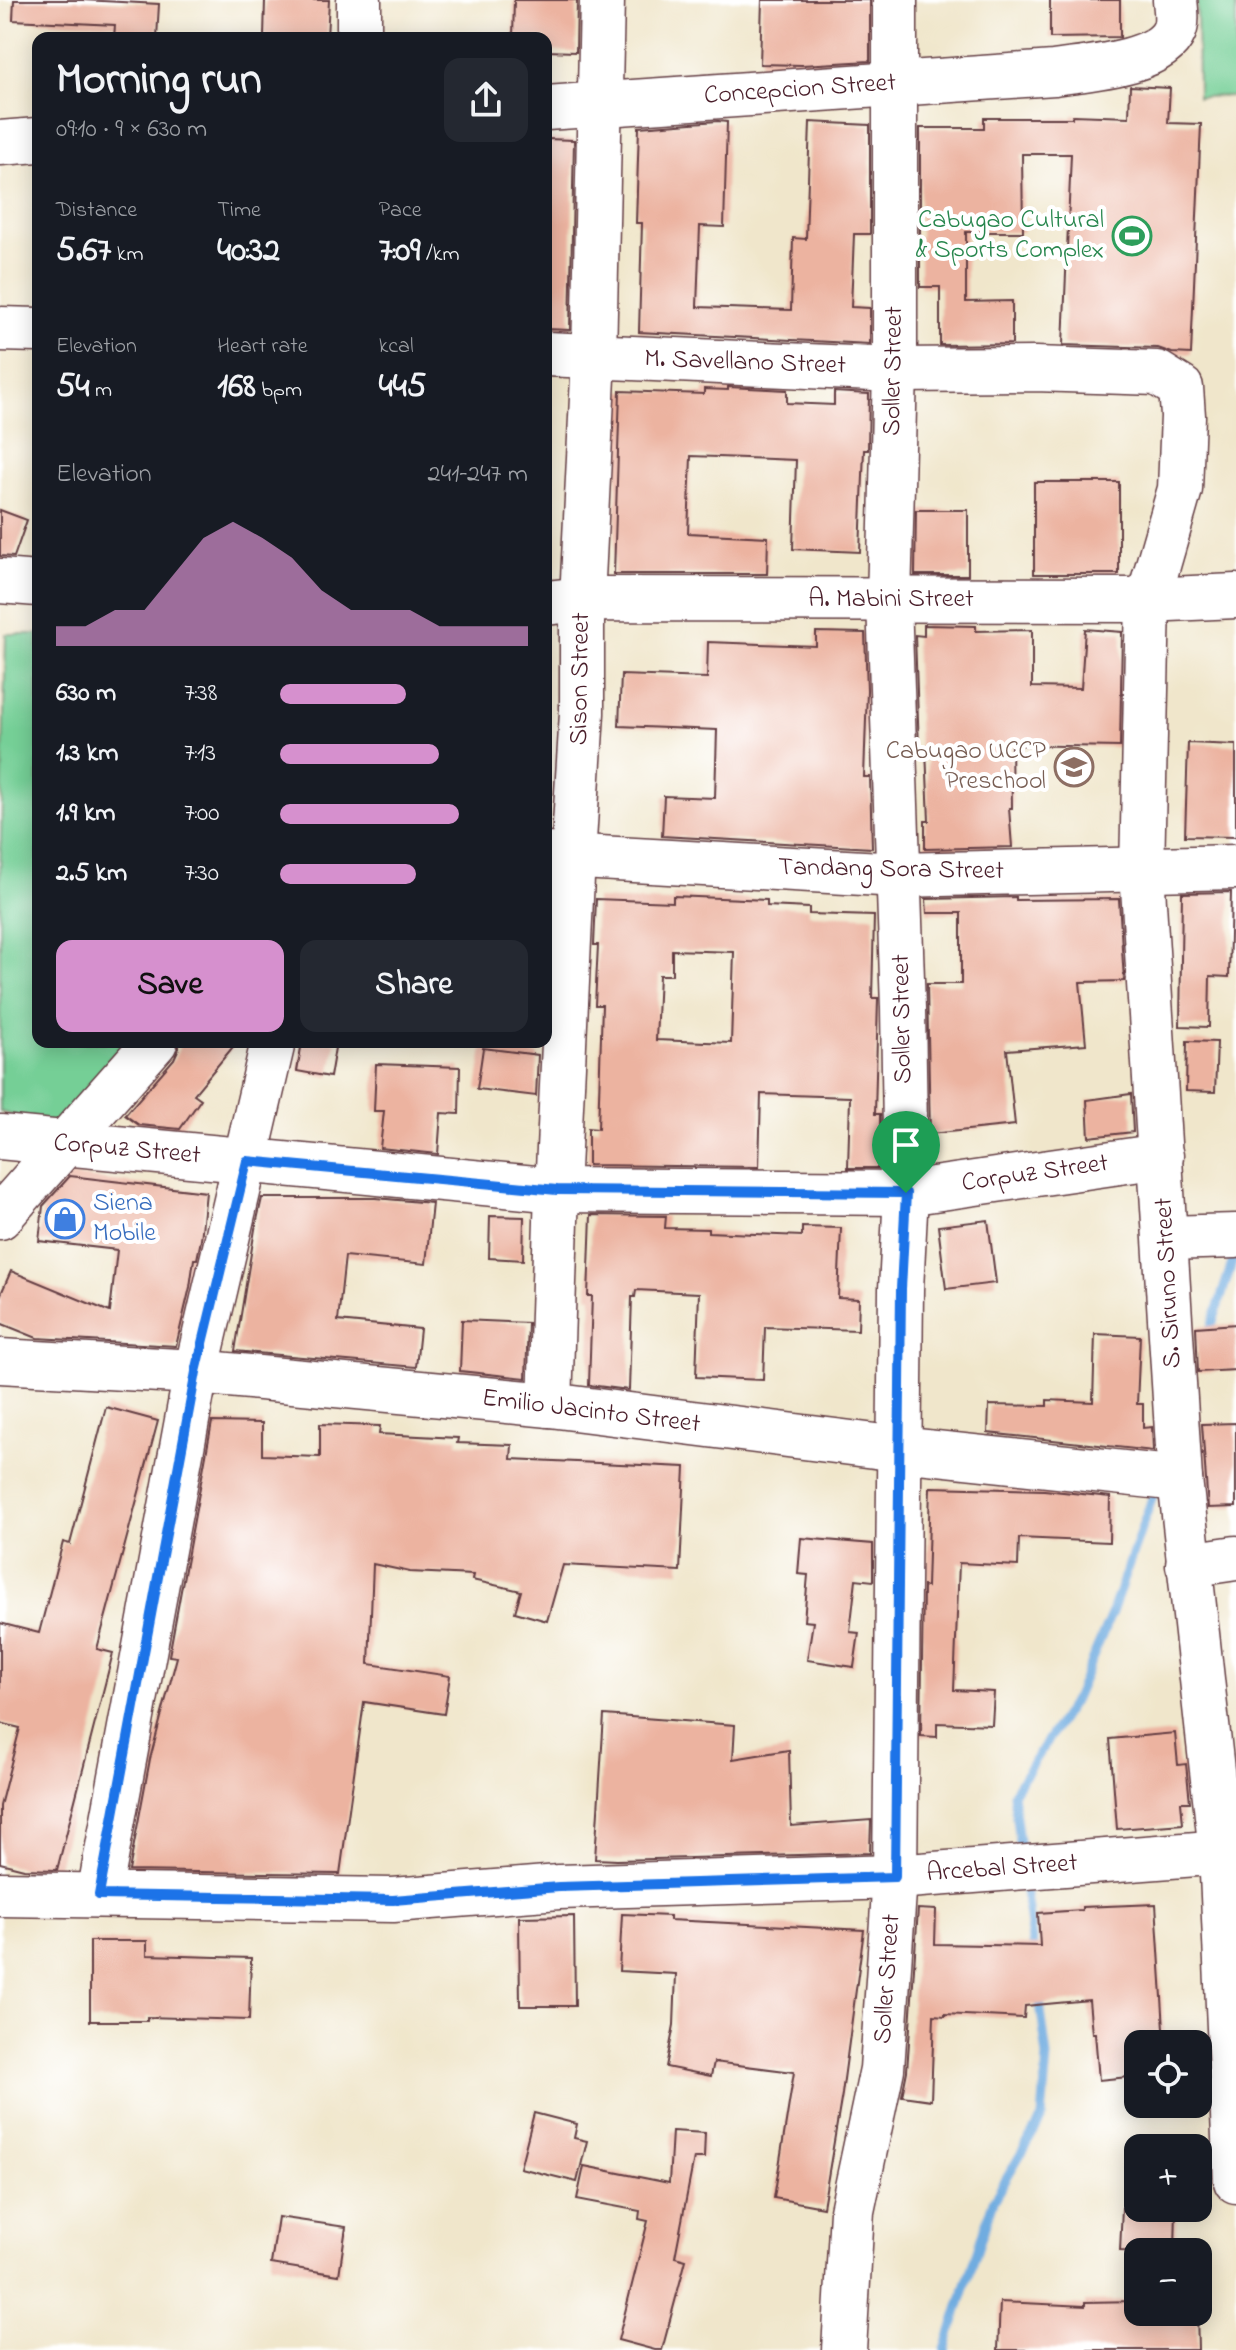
<!DOCTYPE html>
<meta charset="utf-8">
<style>
:root{--surface:#171b24;--page:#242831;--text:#f1f3f6;--muted:#9ea1a6;--accent:#d690ce}
body{margin:0;font-family:"Indie Flower",sans-serif;background:var(--page);color:var(--text);height:100vh;display:flex;flex-direction:column;font-size:30px;white-space:nowrap}
*{box-sizing:border-box;margin:0}
p{font-size:26px;color:var(--muted)}
.icon{flex:none;width:44px;height:44px;fill:none;stroke:currentColor;stroke-width:2;stroke-linecap:round;stroke-linejoin:round}
.map{position:relative;flex:1;overflow:hidden}
.details{position:absolute;left:32px;top:32px;width:520px;height:1016px;display:flex;flex-direction:column;background:var(--surface);border-radius:16px;box-shadow:0 4px 20px #0003}
.details>*{flex:none}
.fabs{position:absolute;left:1124px;top:2030px;display:grid;gap:16px}
.fabs a{display:grid;place-items:center;width:88px;height:88px;border-radius:16px;background:var(--surface);box-shadow:0 4px 20px #0003;font-size:40px}
.pin{position:absolute;display:grid;place-items:center;width:68px;height:68px;color:#fff;margin:-82px -34px;border-radius:50% 50% 50% 0;rotate:-45deg;box-shadow:0 0 8px #0007}
.pin .icon{rotate:45deg}
.round{display:grid;place-items:center;flex:none;width:84px;height:84px;border-radius:16px;background:var(--page)}
.summary{display:flex;align-items:center;justify-content:space-between;height:136px;padding:0 24px}
h1{font-size:44px;font-weight:700;line-height:60px}
.figures{display:grid;grid-template-columns:repeat(3,1fr);gap:12px;height:136px;padding:8px 24px}
.figures div{display:grid;align-content:center}
.figures b{font-size:34px;font-weight:700}
.figures small{font-size:22px;font-weight:400}
.figures p{font-size:22px}
.chart{height:224px;padding:16px 24px}
.chart p{display:flex;justify-content:space-between}
.chart svg{width:100%;height:144px;margin-top:8px;fill:var(--accent);opacity:.7}
.cta{display:flex;gap:16px;margin-top:auto;padding:16px 24px}
.cta a{flex:1;height:92px;border-radius:16px;background:var(--accent);color:#111;font-size:32px;font-weight:700;line-height:92px;text-align:center}
.cta a+a{background:var(--page);color:var(--text)}
ul{padding:0 24px;list-style:none;font-size:26px}
li{display:grid;grid-template-columns:128px 96px 1fr;align-items:center;height:60px}
li i{height:20px;border-radius:10px;background:var(--accent)}
.map>svg:first-child{display:block}
.green{fill:#75cf96;stroke:#607760;stroke-width:2}
.lines{fill:none;stroke-linecap:round;stroke-linejoin:round}
.stream{stroke:#6face0;stroke-width:9}
.building{fill:#ecb3a0;fill-rule:evenodd}
.minor-casing{stroke:#633d43;stroke-width:47}
.minor{stroke:#fff;stroke-width:44}
.route-casing{stroke:#fff;stroke-width:16}
.route{stroke:#1a73e8;stroke-width:10}
.labels{text-anchor:middle;dominant-baseline:central;stroke-width:8;stroke-linejoin:round;paint-order:stroke}
.street-label{font-size:26px;fill:#4a1f2b;stroke:#fff}
.leisure-label{font-size:26px;fill:#27864d;stroke:#fff;text-anchor:end}
.education-label{font-size:26px;fill:#785e54;stroke:#fff;text-anchor:end}
.shop-label{font-size:26px;fill:#366cbe;stroke:#fff;text-anchor:start}
</style>
<div class="map">
<svg width="1236" height="2350" viewBox="0 0 1236 2350">
<rect width="100%" height="100%" fill="#fff"/>
<filter id="ink" filterUnits="userSpaceOnUse"><feTurbulence type="fractalNoise" baseFrequency=".0125" numOctaves="2"/><feDisplacementMap in="SourceGraphic" scale="16" xChannelSelector="R" yChannelSelector="G"/><feConvolveMatrix kernelMatrix="1 2 1 2 8 2 1 2 1" color-interpolation-filters="sRGB"/></filter>
<filter id="wash" filterUnits="userSpaceOnUse"><feTurbulence type="fractalNoise" baseFrequency=".006" numOctaves="4" result="noise"/><feDisplacementMap in="SourceGraphic" scale="32" xChannelSelector="R" yChannelSelector="G"/><feGaussianBlur stdDeviation="1.8" result="paint"/><feColorMatrix in="noise" values="0 0 0 0 0 0 0 0 0 0 0 0 0 0 0 0 0 1.4 0 .05"/><feComposite in="paint" operator="in"/></filter>
<g filter="url(#wash)">
<rect width="100%" height="100%" fill="#f0e6cb"/>
<g class="green">
<path d="M1197,0H1236V96L1198,97Z"/>
<path d="M6,634H38V1042H128L57,1127L0,1112V875Z"/>
</g>
<g class="lines">
<g class="stream">
<path d="M1208,1337L1236,1251"/>
<path d="M1021,1858L1013,1793L1076,1697L1112,1612L1156,1487"/>
<path d="M1024,1880L1034,1957"/>
<path d="M945,2350L993,2201L1042,2118L1047,2057L1039,1995"/>
</g>
</g>
<g id="blocks">
<g class="building">
<path d="M14,0H83L159,4L157,38H114L115,25L13,20Z"/>
<path d="M265,0H329L327,38H264Z"/>
<path d="M514,0H577L576,52L546,51V38H513Z"/>
<path d="M762,0H870V61L802,65L760,64Z"/>
<path d="M1050,0H1120V37L1050,38Z"/>
<path d="M1130,86L1170,88L1168,123L1201,124L1191,354L1172,353L1158,348L1063,345L1071,154H1022L1023,232H966V302L1012,301V344L940,345V287H920V128H984V118H1072L1073,115L1129,117Z"/>
<path d="M718,121L727,122L724,227L700,226L697,307L791,310L793,238L806,239L810,122L870,125V234H854L851,307L870,308V344L639,332L642,223H636L639,127Z"/>
<path d="M546,139L574,140L570,330L546,329Z"/>
<path d="M728,387L787,390V403L834,405V392L869,394L868,450H864L860,552L793,549L796,460L691,456L688,533L768,537L767,574H614L620,391L704,394V389L728,390Z"/>
<rect x="1034" y="482" width="85" height="92"/>
<path d="M0,510L27,520L14,557L0,556Z"/>
<path d="M916,510H968V575H915Z"/>
<path d="M924,625L976,626V631L1032,630V687L1081,688L1085,629L1122,632L1120,747L1011,745L1012,808H1009L1012,847L925,849V821H929L926,749H919L915,635L924,636Z"/>
<path d="M816,632L865,633L867,690L864,777H870L872,848L662,836L664,796L715,798L717,730L619,726L621,675L707,678L708,642L816,646Z"/>
<path d="M1188,743L1236,745V837L1185,836Z"/>
<path d="M1231,892L1229,977L1210,976L1209,1027L1180,1026L1182,893Z"/>
<path d="M673,896L767,900V906L809,908V914L874,916L872,998H878L875,1114H880L881,1168H848L850,1097L761,1094L759,1167L588,1165V1128L598,1129L602,1005H595L598,945H594L596,899L673,902ZM672,950L734,952L731,1043L656,1040L659,975H672Z"/>
<path d="M1016,897V900L1119,899L1124,981L1080,982L1086,1044L1007,1050L1015,1125L930,1134L927,984H961V913H927L926,899Z"/>
<path d="M1187,1041L1217,1042L1215,1092L1186,1091Z"/>
<path d="M179,1042H237L194,1094L201,1099L180,1129L139,1125L125,1115L174,1059L179,1048Z"/>
<path d="M302,1042H336L330,1077L297,1071Z"/>
<path d="M483,1048L538,1055L536,1096L477,1089Z"/>
<path d="M376,1064L460,1067L459,1114L441,1113L438,1154L380,1148L384,1111H374Z"/>
<path d="M1131,1094L1133,1132L1089,1137L1087,1100Z"/>
<path d="M70,1176L206,1192L201,1240L197,1259H194L190,1287L176,1346L37,1338L0,1323V1296L11,1271L110,1312L117,1250L39,1241L43,1206Z"/>
<path d="M262,1198H375L432,1203L426,1264L345,1256L338,1321L420,1329L416,1367L235,1351L255,1229Z"/>
<path d="M591,1215L666,1216L665,1228L708,1229V1232L802,1236V1227L841,1228L838,1298L859,1299L858,1330L765,1327L763,1380L696,1377L699,1293L636,1290L635,1297H632L629,1390L589,1385L592,1296H588Z"/>
<path d="M490,1216L524,1217L523,1260L489,1258Z"/>
<path d="M988,1220L996,1283L946,1289L938,1226Z"/>
<path d="M462,1320L528,1323L526,1378L460,1371Z"/>
<path d="M1236,1324V1370L1198,1372L1196,1327Z"/>
<path d="M1095,1334L1140,1336L1137,1404H1143V1428L1152,1427L1153,1451L988,1433L989,1405L1047,1406V1400L1093,1402Z"/>
<path d="M106,1407L158,1421L97,1649L113,1653L57,1870L24,1869L0,1863V1806L20,1728L0,1723V1623L39,1633L63,1542L70,1544Z"/>
<path d="M212,1422L262,1423V1455L320,1457V1424L380,1426L379,1434L458,1438L457,1443L512,1445L511,1459L685,1467L680,1571L563,1565L547,1621L515,1612L521,1591L472,1580L473,1575L410,1572L373,1564L369,1664L450,1676L444,1714L364,1702L340,1874L129,1871L150,1759L177,1657L169,1656Z"/>
<path d="M1236,1423V1507L1208,1508L1202,1424Z"/>
<path d="M930,1487L1044,1490L1110,1497L1109,1542L1019,1538L1018,1566L959,1563L954,1690L994,1692L992,1725L937,1723V1737L921,1736L923,1586L927,1587Z"/>
<path d="M801,1538L873,1544V1581L856,1579L850,1632L859,1633L854,1667L807,1660L813,1622L804,1621L808,1575L798,1574Z"/>
<path d="M604,1715L735,1725L733,1759L789,1750L791,1826L871,1820L870,1853L617,1860L595,1859Z"/>
<path d="M1175,1733L1178,1765L1186,1764L1190,1802H1181L1183,1824L1117,1829L1110,1739Z"/>
<path d="M1156,1904L1165,2044H1138V2076L1099,2080L1095,2033H1092L1089,2000L1025,2006L1024,2018L945,2014V2016L934,2015L931,2100L902,2096L907,2071L918,1909L936,1910L935,1944L1040,1946L1038,1913L1082,1910V1907Z"/>
<path d="M622,1914L670,1916V1920L864,1930L842,2094L823,2207L774,2198L794,2072L714,2062L711,2076L666,2067L674,2025L676,1974L619,1971Z"/>
<path d="M574,1916L575,2006H520L519,1917Z"/>
<path d="M90,1941H147V1955L251,1958L249,2020L147,2017V2021H90Z"/>
<path d="M534,2113L577,2124L574,2138L587,2141L577,2182L520,2168Z"/>
<path d="M672,2131L705,2133L704,2158H694L675,2257L686,2260L662,2350H655L618,2340L648,2221L639,2219L640,2211L577,2199L584,2166L669,2183Z"/>
<path d="M1122,2208H1176L1175,2252L1120,2251Z"/>
<path d="M278,2217L346,2227L339,2275L271,2264Z"/>
<path d="M1138,2301V2312H1197L1198,2350H998L1000,2302L1085,2306V2302Z"/>
</g>
</g>
</g>
<g filter="url(#ink)">
<use href="#blocks" fill-opacity="0" stroke="#633d43" stroke-width="2"/>
<g class="lines">
<defs>
<g id="minor">
<path d="M359,0V38"/>
<path d="M546,108L1054,73C1085,68 1160,64 1174,31C1178,22 1176,10 1175,0"/>
<path d="M0,143L38,140"/>
<path d="M0,329L38,330"/>
<path d="M546,354L895,370L1035,369L1157,373L1181,388L1183,416L1180,489L1148,600L1142,871L1180,1479L1221,1852L1236,2181"/>
<path d="M0,581L38,584"/>
<path d="M546,603L582,599L1148,600L1236,596"/>
<path d="M546,855L899,875L1236,867"/>
<path d="M0,1137L557,1190L906,1193L1161,1156"/>
<path d="M0,1217L155,1042"/>
<path d="M1166,1238L1236,1236"/>
<path d="M0,1361L196,1372L550,1405L899,1449L1180,1479"/>
<path d="M550,1405L557,1190L573,857L582,713V599L594,357L602,0"/>
<path d="M1188,1565L1236,1558"/>
<path d="M0,1894L393,1900L559,1887L895,1877L1236,1851"/>
<path d="M99,1895L196,1372L273,1042"/>
<path d="M844,2350L852,2211L882,2069L895,1877L901,1289L906,1193L903,1008L889,601L895,370V0"/>
</g>
</defs>
<use href="#minor" class="minor-casing"/>
<use href="#minor" class="minor"/>
</g>
</g>
<g class="lines" filter="url(#ink)">
<defs>
<path id="route" d="M247,1161L557,1190L906,1193L901,1289L895,1877L559,1887L393,1900L99,1895L196,1372Z"/>
</defs>
<use href="#route" class="route-casing"/>
<use href="#route" class="route"/>
</g>
<defs>
<symbol id="stadium-ring" viewBox="-11 -11 22 22"><circle r="9.5" fill="#fff" stroke="#2e9e5b" stroke-width="1.5"/><path d="M0-5a6.5 5 0 1 0 0 10a6.5 5 0 1 0 0-10ZM-3.5-1.8h7v3.6h-7Z" fill="#2e9e5b"/></symbol>
<symbol id="school-ring" viewBox="-11 -11 22 22"><circle r="9.5" fill="#fff" stroke="#8d6e63" stroke-width="1.5"/><path d="M0-5L7-2L0 1L-7-2ZM-4 1L0 2.5L4 1V4Q0 6-4 4Z" fill="#8d6e63"/></symbol>
<symbol id="shop-ring" viewBox="-11 -11 22 22"><circle r="9.5" fill="#fff" stroke="#3f7fe0" stroke-width="1.5"/><path d="M-5-2.5h2.3a2.7 3.5 0 0 1 5.4 0H5L5.5 6h-11ZM-1.5-2.5h3a1.5 2.3 0 0 0-3 0Z" fill="#3f7fe0"/></symbol>
</defs>
<g fill-rule="evenodd">
<use href="#stadium-ring" x="1110" y="214" width="44" height="44"/>
<use href="#school-ring" x="1052" y="745" width="44" height="44"/>
<use href="#shop-ring" x="43" y="1197" width="44" height="44"/>
</g>
<g class="labels">
<g class="street-label">
<text transform="translate(800 90) rotate(-4)">Concepcion Street</text>
<text transform="translate(745 363) rotate(2)">M. Savellano Street</text>
<text transform="translate(894 371) rotate(-89)">Soller Street</text>
<text x="891" y="600">A. Mabini Street</text>
<text transform="translate(581 679) rotate(-89)">Sison Street</text>
<text transform="translate(891 870) rotate(1)">Tandang Sora Street</text>
<text transform="translate(903 1019) rotate(-91)">Soller Street</text>
<text transform="translate(127 1150) rotate(5)">Corpuz Street</text>
<text transform="translate(1035 1174) rotate(-8)">Corpuz Street</text>
<text transform="translate(1169 1283) rotate(-93)">S. Siruno Street</text>
<text transform="translate(591 1412) rotate(7)">Emilio Jacinto Street</text>
<text transform="translate(1002 1869) rotate(-4)">Arcebal Street</text>
<text transform="translate(888 1979) rotate(-86)">Soller Street</text>
</g>
<g class="leisure-label">
<text x="1104" y="221">Cabugao Cultural<tspan x="1104" dy="30">&amp; Sports Complex</tspan></text>
</g>
<g class="education-label">
<text x="1046" y="752">Cabugao UCCP<tspan x="1046" dy="30">Preschool</tspan></text>
</g>
<g class="shop-label">
<text x="93" y="1204">Siena<tspan x="93" dy="30">Mobile</tspan></text>
</g>
</g>
</svg>
<div class="fabs">
<a><svg class="icon" aria-label="locate" viewBox="0 0 24 24"><circle cx="12" cy="12" r="6"/><path d="M12 2v4M12 18v4M2 12h4M18 12h4"/></svg></a>
<a>+</a>
<a>−</a>
</div>
<div class="pin" style="left:906px;top:1193px;background:#1e9e55"><svg class="icon" aria-label="arrive" viewBox="0 0 24 24"><path d="M6 21V4h12l-3 4 3 4H6"/></svg></div>
<section class="details">
<div class="summary"><div><h1>Morning run</h1><p>09:10 · 9 × 630 m</p></div><a class="round"><svg class="icon" aria-label="share" viewBox="0 0 24 24"><path d="M12 15V3M7 8l5-5 5 5M5 13v7h14v-7"/></svg></a></div>
<div class="figures">
<div><p>Distance</p><b>5.67<small> km</small></b></div>
<div><p>Time</p><b>40:32</b></div>
<div><p>Pace</p><b>7:09<small> /km</small></b></div>
</div>
<div class="figures">
<div><p>Elevation</p><b>54<small> m</small></b></div>
<div><p>Heart rate</p><b>168<small> bpm</small></b></div>
<div><p>kcal</p><b>445</b></div>
</div>
<div class="chart"><p><span>Elevation</span>241–247 m</p>
<svg viewBox="0 0 160 44" preserveAspectRatio="none"><path d="M0 44V38L10 38L20 33L30 33L40 22L50 11L60 6L70 11L80 17L90 27L100 33L110 33L120 33L130 38L140 38L150 38L160 38V44z"/></svg>
</div>
<ul>
<li><b>630 m</b>7:38<i style="width:51%"></i></li>
<li><b>1.3 km</b>7:13<i style="width:64%"></i></li>
<li><b>1.9 km</b>7:00<i style="width:72%"></i></li>
<li><b>2.5 km</b>7:30<i style="width:55%"></i></li>
</ul>
<div class="cta"><a>Save</a><a>Share</a></div>
</section>
</div>
